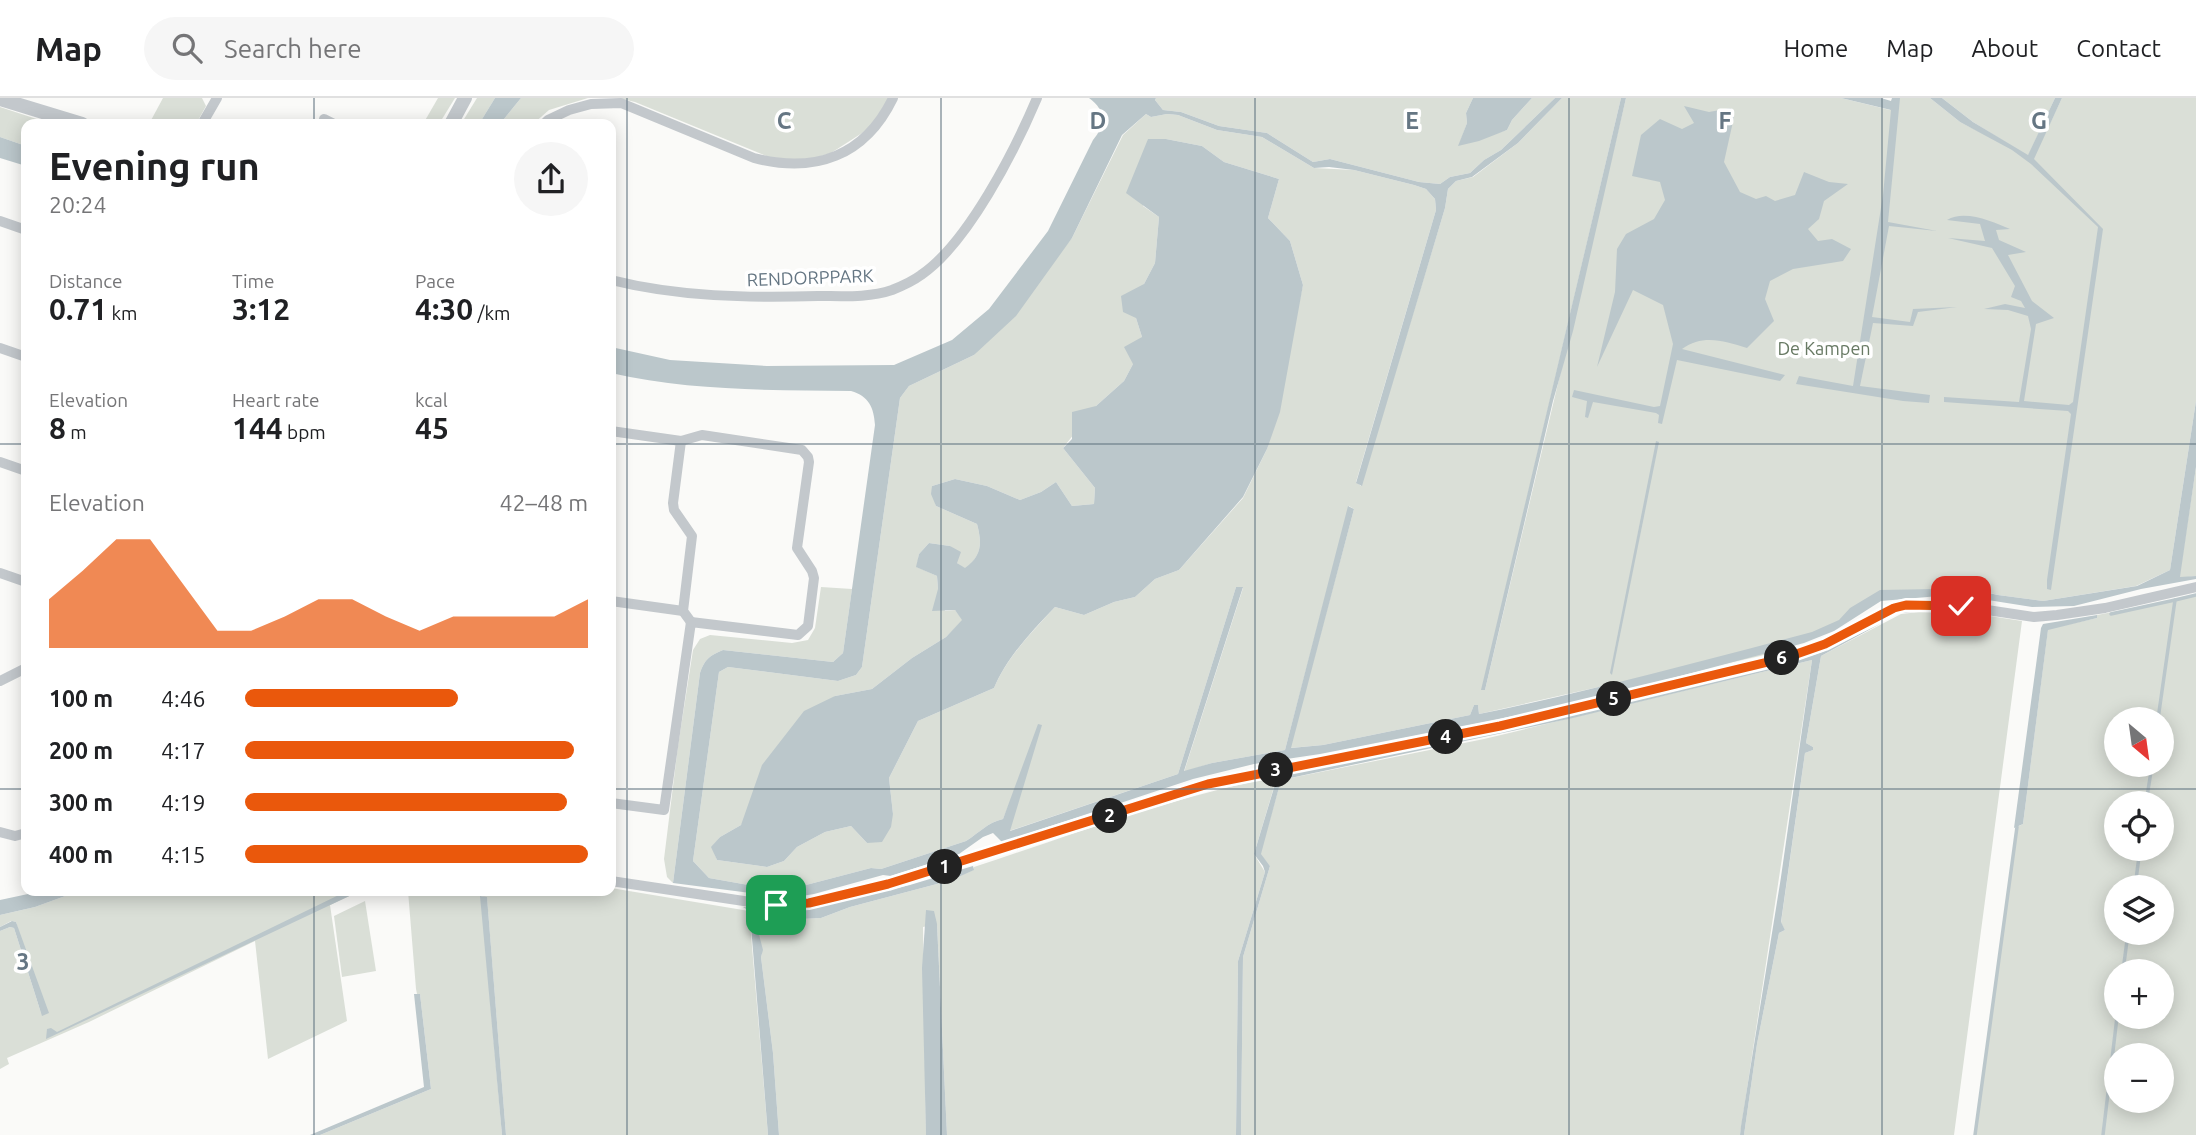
<!DOCTYPE html>
<meta charset="utf-8">
<style>
:root{--surface:#fff;--page:#f6f6f6;--text:#202124;--muted:#757577;--line:#e0e0e0;--accent:#ea580c}
body{margin:0;font-family:Ubuntu,sans-serif;background:var(--page);color:var(--text);height:100vh;display:flex;flex-direction:column;font-size:26px;white-space:nowrap}
*{box-sizing:border-box;margin:0}
p{font-size:23px;color:var(--muted)}
.icon{flex:none;width:38px;height:38px;fill:none;stroke:currentColor;stroke-width:2;stroke-linecap:round;stroke-linejoin:round}
.map{position:relative;flex:1;overflow:hidden}
.panel{position:absolute;left:21px;top:21px;width:595px;height:777px;display:flex;flex-direction:column;background:var(--surface);border-radius:14px;box-shadow:0 4px 18px #0003}
.panel>*{flex:none}
.needle{width:46px;rotate:151deg}
.fabs{position:absolute;left:2104px;top:609px;display:grid;gap:14px}
.fabs a{display:grid;place-items:center;width:70px;height:70px;border-radius:50%;background:var(--surface);box-shadow:0 4px 18px #0003;font-size:35px}
.pin{position:absolute;display:grid;place-items:center;width:60px;height:60px;color:#fff;margin:-30px;border-radius:14px;box-shadow:0 4px 10px #0006}
.km{position:absolute;width:35px;height:35px;margin:-18px;border-radius:50%;background:#222;color:#fff;font-size:19px;line-height:35px;text-align:center}
.round{display:grid;place-items:center;flex:none;width:74px;height:74px;border-radius:37px;background:var(--page)}
.summary{display:flex;align-items:center;justify-content:space-between;height:119px;padding:0 28px}
h1{font-size:38px;font-weight:700;line-height:52px}
.metrics{display:grid;grid-template-columns:repeat(3,1fr);gap:10px;height:119px;padding:7px 28px}
.metrics div{display:grid;align-content:center}
.metrics b{font-size:30px;font-weight:700}
.metrics small{font-size:19px;font-weight:400}
.metrics p{font-size:19px}
.chart{height:196px;padding:14px 28px}
.chart p{display:flex;justify-content:space-between}
.chart svg{width:100%;height:126px;margin-top:7px;fill:var(--accent);opacity:.7}
ul{padding:0 28px;list-style:none;font-size:23px}
li{display:grid;grid-template-columns:112px 84px 1fr;align-items:center;height:52px}
li i{height:18px;border-radius:9px;background:var(--accent)}
header{display:flex;align-items:center;gap:42px;box-sizing:border-box;height:98px;padding:0 35px;background:var(--surface);border-bottom:2px solid var(--line)}
header strong{font-size:33px}
nav{display:flex;gap:38px;margin-inline-start:auto;font-size:24px}
.search{width:490px;height:63px;background:var(--page);display:flex;align-items:center;gap:18px;box-sizing:border-box;padding:0 24px;border-radius:38px;color:var(--muted);font-size:26px}
.map>svg:first-child{display:block}
.green{fill:#dadfd7;fill-rule:evenodd}
.water{fill:#bbc7cb}
.lines{fill:none;stroke-linecap:round;stroke-linejoin:round}
.stream{stroke:#bbc7cb;stroke-width:3.5}
.minor{stroke:#c3c8cc;stroke-width:10}
.tertiary{stroke:#c3c8cc;stroke-width:14}
.route-casing{stroke:#fff;stroke-width:14}
.route{stroke:#ea580c;stroke-width:9}
.grid{fill:none;stroke:#657683;stroke-width:2;stroke-opacity:0.55}
.labels{text-anchor:middle;dominant-baseline:central;stroke-width:7;stroke-linejoin:round;paint-order:stroke}
.street-label{font-size:18px;fill:#657683;stroke:#fff}
.park-label{font-size:18px;fill:#687a64;stroke:#fff}
.grid-label{font-size:23px;text-anchor:middle;font-weight:bold;fill:#657683;stroke:#fff;stroke-width:7;stroke-linejoin:round;paint-order:stroke}
</style>
<header>
<strong>Map</strong>
<div class="search"><svg class="icon" aria-label="search" viewBox="0 0 24 24"><circle cx="10" cy="10" r="6"/><path d="M15 15l6 6"/></svg>Search here</div>
<nav><a>Home</a><a>Map</a><a>About</a><a>Contact</a></nav>
</header>
<div class="map">
<svg width="2196" height="1037" viewBox="0 0 2196 1037">
<rect width="100%" height="100%" fill="#fafaf8"/>
<g class="green">
<path d="M163,0H202L206,8L196,26H149Z"/>
<path d="M438,0H455L439,26H423Z"/>
<path d="M477,0H495L479,26H461Z"/>
<path d="M521,0H588L549,12L533,26H500Z"/>
<path d="M618,0H888L873,28L831,55L804,63L769,59L635,4Z"/>
<path d="M1156,0H1473L1466,15L1467,25L1459,47L1507,32L1512,22L1532,0H1555L1501,52L1484,62L1470,75L1450,79L1440,86L1419,84L1330,61L1313,64L1267,35L1219,28L1181,14L1163,12L1155,2Z"/>
<path d="M1562,0H1621L1482,591L1485,592L1626,0H1841L1890,12L1898,0H1930L1960,24L2033,61L2062,0H2196V303L2170,472L2136,488L2043,503L1998,497L1946,484L1934,491L1875,503L1796,547L1760,558L1711,569L1612,586L1479,616L1478,607H1474L1470,617L1323,647L1290,650L1354,411L1349,408L1285,652L1212,665L1184,674L1243,490L1236,489L1178,676L1009,733L1041,627L1003,721C987,725 980,734 966,743L881,771L871,770L783,793L709,780L693,763L719,574L728,569L838,583L856,577L862,569L900,300L909,288L974,257L1072,140L1123,37L1146,16L1151,19L1167,16L1178,17L1217,32L1262,39L1314,70L1354,72L1414,87L1426,91L1435,101L1436,112L1356,384L1361,388L1445,110L1448,91L1456,83L1473,79L1518,45ZM1148,41H1166L1202,48L1224,64L1279,81L1268,120L1290,143L1303,187L1267,351L1243,400L1179,472L1155,481L1135,499L1114,504L1084,517L1055,509C1032,534 1007,559 994,590L918,623L889,680L893,716L867,745L851,728L825,734L797,749L784,763L767,769L717,762L712,749L720,739L741,727L835,598L872,591L912,560L946,539L963,522L955,512L945,513L938,491L937,478L917,469L919,456L929,445L950,448L957,465L965,471C982,458 982,445 977,426L936,408L932,388L955,381L987,388L1020,402L1041,394L1056,384L1072,408L1094,406L1095,390L1063,350L1096,308L1124,283L1133,266L1142,239L1136,220L1144,186L1155,165L1159,119L1143,108Z"/>
<path d="M1942,0H2055L2028,58L1973,24Z"/>
<path d="M0,9L52,26H26V48L0,39Z"/>
<path d="M2196,369V478L2180,480V474Z"/>
<path d="M821,489L852,491L843,555L833,564L723,552C710,557 704,562 700,575L673,785L667,779L664,761L678,648L693,552L700,541L710,537L792,545L808,542L815,530Z"/>
<path d="M2196,498V1037H1975L2017,729L2023,726L2048,531L2097,520V517ZM2116,621H2161V667H2116ZM2116,705H2161V751H2116ZM2116,789H2161V835H2116ZM2116,873H2161V919H2116ZM2116,957H2161V1003H2116Z"/>
<path d="M1928,513L1964,514L2022,523L1954,1037H1744L1757,946L1779,835L1785,832L1781,825L1805,655L1813,652V649L1806,645L1821,558L1901,516Z"/>
<path d="M1812,562L1740,1037H1241L1243,859L1270,768L1260,756L1281,682L1484,641Z"/>
<path d="M1271,680L1276,682L1254,756L1265,774L1238,863L1236,1037H947L937,826L923,829L926,1037H779L773,955L761,859C764,849 757,839 757,829L763,823L821,820L850,809L952,782L973,772L974,769C1072,737 1169,700 1271,680Z"/>
<path d="M611,790L749,813L768,1037H506L487,800L481,798L502,1037H320L431,991L420,896H417L416,891L408,793H611Z"/>
<path d="M79,793H360L330,807L347,923L268,961L255,843L89,924L7,960L9,966L0,971V833L10,829L14,830L42,918L16,824L11,823L0,829V817L35,809Z"/>
<path d="M365,803L376,873L342,879L334,818Z"/>
</g>
<g class="water">
<path d="M495,0H521L500,26H479Z"/>
<path d="M1089,0H1156L1155,2L1163,12L1181,14L1219,28L1267,35L1313,64L1330,61L1419,84L1440,86L1450,79L1470,75L1484,62L1501,52L1555,0H1562L1518,45L1472,79L1456,83L1448,91L1445,110L1362,388L1356,385L1436,112L1435,101L1426,91L1414,87L1354,72L1329,69L1314,70L1262,39L1217,32L1178,17L1167,16L1151,19L1146,16L1122,37L1072,140L1016,218L974,257L909,288L900,300L862,569L856,577L838,583L728,569L719,574L693,763L709,780L783,793L871,770L881,771L966,743C980,734 987,725 1003,721L1038,626L1042,627L1010,733L1178,676L1236,489H1243L1184,673L1212,665L1285,652L1348,408L1354,411L1291,650L1323,647L1470,617L1474,607H1478L1479,616C1591,593 1701,563 1812,534L1839,522L1850,510L1880,492L1934,491L1946,484L1963,486L1970,491L1998,497L2043,503L2137,488L2170,472L2196,303V369L2180,479L2196,478V481L2141,491L2074,508L2032,509L1969,499L1958,490L1946,492L1939,498L1881,503L1834,533L1804,545L1609,597L1534,614L1320,656L1254,666L1193,681L1002,744L993,735L983,739L959,756L891,778L883,777L814,796L789,800L673,785L700,575C704,562 710,557 723,552L833,564L843,555L875,327C874,310 869,298 851,293C770,292 690,293 611,275V249L670,262L767,268L894,267L952,242L989,211L1048,133L1093,42C1106,27 1106,12 1089,0Z"/>
<path d="M1473,0H1532L1512,22L1507,32L1479,43L1458,48L1467,25L1466,15Z"/>
<path d="M1621,0H1626L1573,233L1553,303L1485,592H1481Z"/>
<path d="M1841,0H1881L1891,3L1892,0H1900L1888,124L1937,133L1889,128L1872,219L1910,224L1913,211L1957,209L1918,214L1913,228L1873,225L1860,288L1930,297L1929,305L1903,303L1796,286L1799,278L1853,288L1883,97L1891,12Z"/>
<path d="M1930,0H1942L1973,24L2028,57L2055,0H2062L2034,61L2103,131L2051,492L2047,491V482L2071,316L2068,313L1944,304V299L2019,304L2031,231L2028,218L2008,212L1984,211L2005,206L2025,210L2021,203L2011,199L2015,188L1992,150L1948,140L1985,143L1980,126L1947,122C1965,111 1993,124 2010,131L1996,132L1999,142L2026,154L2008,157L2032,203L2054,220L2036,226L2024,303L2069,307L2073,304L2098,129L2031,66L2012,52L1960,24Z"/>
<path d="M1684,8L1709,14L1731,10L1734,19L1724,64L1740,94L1756,101L1766,98L1775,103L1795,97L1804,74L1829,84L1848,86L1824,103L1819,121L1808,131L1818,143L1832,141L1851,151L1843,163L1793,171L1770,183L1765,201L1774,223L1747,250C1724,243 1703,236 1682,251L1785,277L1780,283L1677,262L1662,326L1658,325L1659,317L1656,315L1593,304L1588,320L1585,319L1587,303L1572,299L1574,292L1654,309L1660,308L1673,246L1663,207L1633,192L1597,269L1615,194L1617,151L1626,136L1654,121L1665,102L1660,84L1632,78L1641,37L1660,21L1682,31L1694,25Z"/>
<path d="M0,39L26,48V68L0,60Z"/>
<path d="M1148,41H1166L1202,48L1224,64L1279,81L1268,120L1290,143L1303,187L1280,314L1267,351L1243,399L1179,472L1155,481L1135,499L1114,504L1084,517L1055,509C1032,533 1007,559 994,590L918,623L889,680L893,716L891,729L882,744L867,745L851,728L825,734L797,749L784,763L767,769L717,762L711,749L720,739L741,727L762,667L804,613L835,598L872,591L912,560L946,539L962,522L955,512L932,513L938,491L937,478L916,469L919,456L929,445L950,448L961,454L957,465L965,470C982,458 982,445 977,426L936,408L931,396L932,388L955,381L987,388L1020,402L1041,394L1056,384L1072,408L1094,406L1095,390L1063,350L1072,341V314L1096,308L1124,283L1133,266L1124,249L1142,239L1136,220L1123,214L1121,198L1144,186L1155,165L1159,119L1126,95Z"/>
<path d="M1656,343L1659,344L1658,349L1612,577L1610,575Z"/>
<path d="M2097,517V520L2048,532L2023,726L2014,730L2041,530L2043,526Z"/>
<path d="M1880,526L1821,558L1806,645L1813,649V652L1805,655L1781,824L1785,832L1779,835L1757,946L1744,1037H1740L1741,1028L1781,779L1812,562L1573,620L1281,682L1261,756L1270,768L1243,859L1241,1037H1236L1238,863L1265,774L1263,768L1254,756L1276,683L1271,682V679L1415,650L1795,563L1822,554Z"/>
<path d="M973,768L974,772L952,782L850,809L821,820L763,823L757,829L763,852L761,859L773,955L779,1037H768L750,816L748,812L743,809L781,813L806,812L910,787Z"/>
<path d="M42,793H79L35,809L0,817V802Z"/>
<path d="M347,793H360L46,941L47,931L51,930L57,934Z"/>
<path d="M480,798L487,799L506,1037H502Z"/>
<path d="M926,812L934,813L937,826L947,1037H926L922,870Z"/>
<path d="M12,823L16,824L49,915L42,918L14,830L10,829L0,833V829Z"/>
<path d="M414,896H420L431,991L320,1037H310L424,989Z"/>
</g>
<g class="lines">
<g class="stream">
<path d="M2111,516L2175,502"/>
<path d="M2158,621L2175,502L2196,497"/>
<path d="M2146,705L2152,667"/>
<path d="M2135,789L2140,751"/>
<path d="M2123,873L2128,835"/>
<path d="M1975,1037L2017,729"/>
<path d="M2103,1037L2117,919"/>
</g>
<g class="minor">
<path d="M324,21L334,26"/>
<path d="M202,26L217,0"/>
<path d="M544,26L548,22L569,12L591,6L621,5L754,60C815,76 865,58 893,0"/>
<path d="M0,123L26,132"/>
<path d="M611,182C679,199 748,200 818,198C842,198 869,200 892,192C902,188 913,183 921,177C968,145 1015,52 1037,0"/>
<path d="M0,250L26,259"/>
<path d="M611,333L681,343L702,337L802,352L808,359L809,364L797,450L812,473L814,480L808,528L798,537L691,524L664,712L611,705"/>
<path d="M681,343L673,405L674,412L692,438L683,513L691,524"/>
<path d="M0,364L26,373"/>
<path d="M0,475L26,484"/>
<path d="M611,503L683,513"/>
<path d="M0,583L26,570"/>
<path d="M0,734L15,738L26,735"/>
<path d="M611,783L757,805C820,812 884,787 944,770C1032,743 1120,714 1208,686L1245,677L1307,668L1572,612L1785,560L1826,546L1894,510L1954,507L2034,519L2057,517L2105,510L2196,489"/>
</g>
<g class="tertiary">
<path d="M0,1L82,26"/>
<path d="M451,26L465,0"/>
</g>
</g>
<g class="lines">
<defs>
<path id="route" d="M776,807L809,805L888,786L1208,686L1500,628L1785,560L1825,546L1894,510L1906,507L1961,508"/>
</defs>
<use href="#route" class="route-casing"/>
<use href="#route" class="route"/>
</g>
<path class="grid" d="M314,0V26M627,0V1037M941,0V1037M1255,0V1037M1569,0V1037M1882,0V1037M0,346H26M611,346H2196M0,691H26M611,691H2196M314,793V1037"/>
<g class="labels">
<g class="street-label">
<text transform="translate(810 179) rotate(-2)">RENDORPPARK</text>
</g>
<g class="park-label">
<text x="1824" y="250">De Kampen</text>
</g>
</g>
<g class="grid-label">
<text x="784" y="31">C</text>
<text x="1098" y="31">D</text>
<text x="1412" y="31">E</text>
<text x="1725" y="31">F</text>
<text x="2039" y="31">G</text>
<text x="23" y="872">3</text>
</g>
</svg>
<div class="fabs">
<a><svg class="needle" viewBox="-14 -14 28 28"><path d="M0-13l5 13h-10z" fill="#e53935"/><path d="M0 13l5-13h-10z" fill="#757577"/></svg></a>
<a><svg class="icon" aria-label="locate" viewBox="0 0 24 24"><circle cx="12" cy="12" r="6"/><path d="M12 2v4M12 18v4M2 12h4M18 12h4"/></svg></a>
<a><svg class="icon" aria-label="layers" viewBox="0 0 24 24"><path d="M12 4l9 5-9 5-9-5zM3 14l9 5 9-5"/></svg></a>
<a>+</a>
<a>−</a>
</div>
<div class="pin" style="left:776px;top:807px;background:#1e9e55"><svg class="icon" aria-label="arrive" viewBox="0 0 24 24"><path d="M6 21V4h12l-3 4 3 4H6"/></svg></div>
<div class="pin" style="left:1961px;top:508px;background:#d93025"><svg class="icon" aria-label="check" viewBox="0 0 24 24"><path d="M5 12l5 5 9-10"/></svg></div>
<b class="km" style="left:945px;top:769px">1</b>
<b class="km" style="left:1110px;top:718px">2</b>
<b class="km" style="left:1276px;top:672px">3</b>
<b class="km" style="left:1446px;top:639px">4</b>
<b class="km" style="left:1614px;top:601px">5</b>
<b class="km" style="left:1782px;top:560px">6</b>
<section class="panel">
<div class="summary"><div><h1>Evening run</h1><p>20:24</p></div><a class="round"><svg class="icon" aria-label="share" viewBox="0 0 24 24"><path d="M12 15V3M7 8l5-5 5 5M5 13v7h14v-7"/></svg></a></div>
<div class="metrics">
<div><p>Distance</p><b>0.71<small> km</small></b></div>
<div><p>Time</p><b>3:12</b></div>
<div><p>Pace</p><b>4:30<small> /km</small></b></div>
</div>
<div class="metrics">
<div><p>Elevation</p><b>8<small> m</small></b></div>
<div><p>Heart rate</p><b>144<small> bpm</small></b></div>
<div><p>kcal</p><b>45</b></div>
</div>
<div class="chart"><p><span>Elevation</span>42–48 m</p>
<svg viewBox="0 0 160 44" preserveAspectRatio="none"><path d="M0 44V27L10 17L20 6L30 6L40 22L50 38L60 38L70 33L80 27L90 27L100 33L110 38L120 33L130 33L140 33L150 33L160 27V44z"/></svg>
</div>
<ul>
<li><b>100 m</b>4:46<i style="width:62%"></i></li>
<li><b>200 m</b>4:17<i style="width:96%"></i></li>
<li><b>300 m</b>4:19<i style="width:94%"></i></li>
<li><b>400 m</b>4:15<i style="width:100%"></i></li>
</ul>
</section>
</div>
